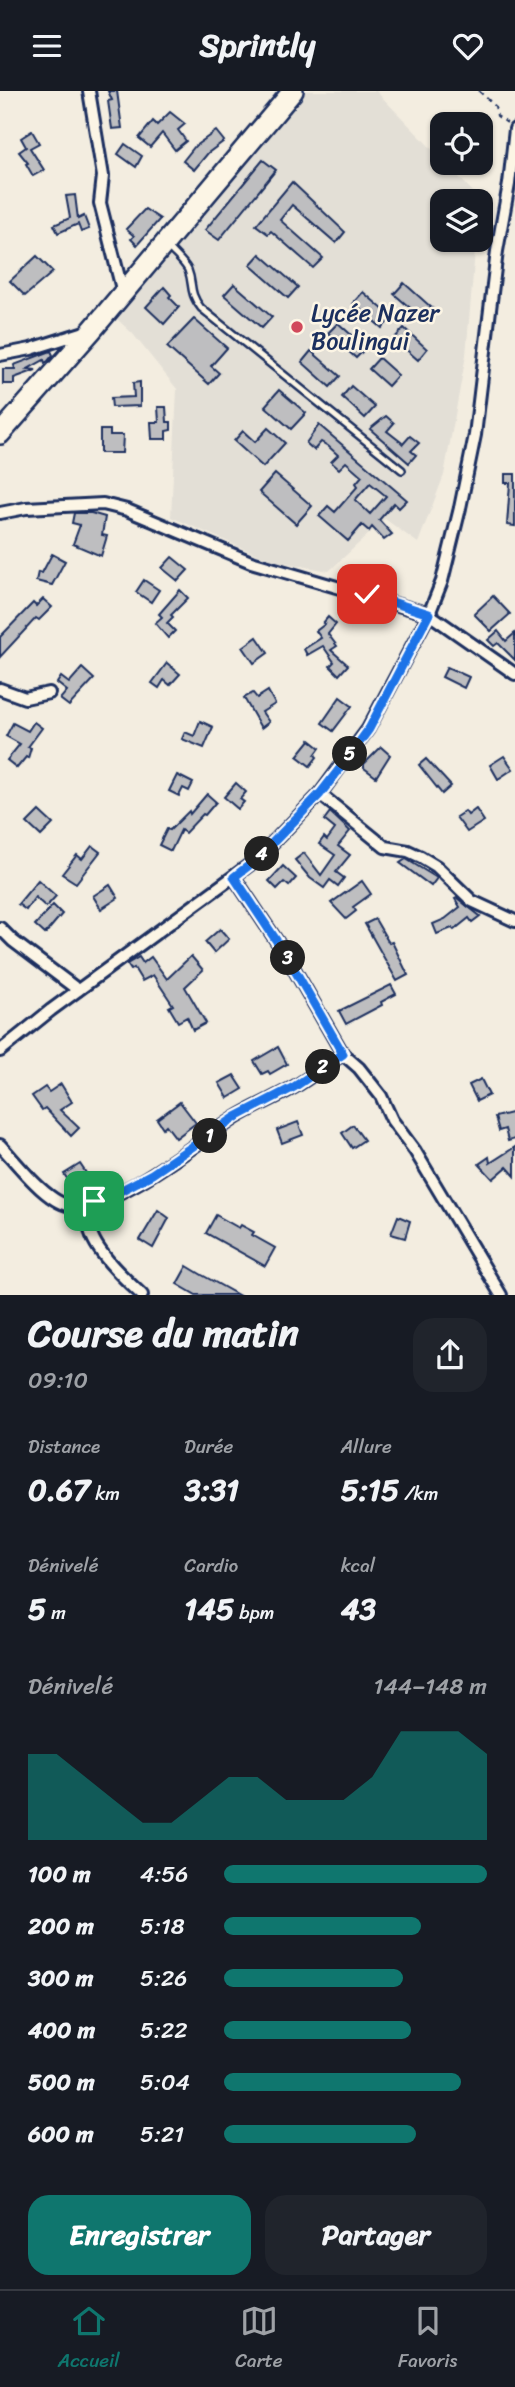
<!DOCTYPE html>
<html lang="fr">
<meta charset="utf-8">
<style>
:root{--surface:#171b24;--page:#20242c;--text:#f1f3f6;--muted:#9ea1a6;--line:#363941;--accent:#0f766e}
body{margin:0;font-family:Sriracha,sans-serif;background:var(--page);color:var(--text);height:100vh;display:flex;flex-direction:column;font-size:26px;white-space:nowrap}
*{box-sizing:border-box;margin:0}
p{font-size:23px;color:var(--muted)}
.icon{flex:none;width:38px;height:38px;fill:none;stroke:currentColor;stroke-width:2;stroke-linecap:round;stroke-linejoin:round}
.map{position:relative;height:1204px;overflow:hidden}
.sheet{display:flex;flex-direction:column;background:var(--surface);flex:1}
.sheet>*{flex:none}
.fabs{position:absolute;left:430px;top:21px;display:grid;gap:14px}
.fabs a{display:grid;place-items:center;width:63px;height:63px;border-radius:14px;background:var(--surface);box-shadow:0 2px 5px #0004;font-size:35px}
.pin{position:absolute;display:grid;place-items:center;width:60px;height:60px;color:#fff;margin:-30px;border-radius:14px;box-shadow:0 4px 10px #0006}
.km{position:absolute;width:35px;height:35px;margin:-18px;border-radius:50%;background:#222;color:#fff;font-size:19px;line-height:35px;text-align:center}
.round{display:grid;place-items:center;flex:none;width:74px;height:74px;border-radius:21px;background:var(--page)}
.headline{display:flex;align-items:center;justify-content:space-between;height:119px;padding:0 28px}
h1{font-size:38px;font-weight:700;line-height:52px}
.metrics{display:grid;grid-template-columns:repeat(3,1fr);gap:10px;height:119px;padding:7px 28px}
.metrics div{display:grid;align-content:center}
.metrics b{font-size:30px;font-weight:700}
.metrics small{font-size:19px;font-weight:400}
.metrics p{font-size:19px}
.chart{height:196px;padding:14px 28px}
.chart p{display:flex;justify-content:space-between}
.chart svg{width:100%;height:126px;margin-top:7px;fill:var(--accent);opacity:.7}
.primary-button{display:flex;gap:14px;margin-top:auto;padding:14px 28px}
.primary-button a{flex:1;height:80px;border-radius:21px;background:var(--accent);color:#fff;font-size:28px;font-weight:700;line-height:80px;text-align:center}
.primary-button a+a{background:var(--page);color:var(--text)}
ul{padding:0 28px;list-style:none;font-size:23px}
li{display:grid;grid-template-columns:112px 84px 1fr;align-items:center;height:52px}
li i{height:18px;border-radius:9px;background:var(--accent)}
header{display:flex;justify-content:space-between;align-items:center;height:91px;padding:0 28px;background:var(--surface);font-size:32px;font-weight:700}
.tabs{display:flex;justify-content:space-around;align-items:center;height:98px;border-top:2px solid var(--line);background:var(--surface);font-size:19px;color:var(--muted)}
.tabs a{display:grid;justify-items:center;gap:4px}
.tabs .active{color:var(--accent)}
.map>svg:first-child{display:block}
.built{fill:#e3dfd6}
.building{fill:#bebec0;stroke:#1b2f5e;stroke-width:2;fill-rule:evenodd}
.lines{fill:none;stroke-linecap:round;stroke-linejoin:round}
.lane-casing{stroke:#1b2f5e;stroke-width:10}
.street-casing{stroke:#1b2f5e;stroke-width:16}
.highway-casing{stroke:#1b2f5e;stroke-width:24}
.path{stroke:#1b2f5e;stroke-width:2;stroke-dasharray:5 5;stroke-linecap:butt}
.lane{stroke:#fcf5e5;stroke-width:5}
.street{stroke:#fcf5e5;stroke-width:10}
.highway{stroke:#fcf5e5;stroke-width:19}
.route-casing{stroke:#fff;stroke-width:14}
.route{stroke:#1a73e8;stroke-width:9}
.poi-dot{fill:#d1495b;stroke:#fcf5e5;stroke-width:2.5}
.labels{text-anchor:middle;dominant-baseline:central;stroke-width:5;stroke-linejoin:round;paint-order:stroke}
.poi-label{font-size:24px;fill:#1b2f5e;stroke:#fcf5e5;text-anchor:start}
</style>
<header><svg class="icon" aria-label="menu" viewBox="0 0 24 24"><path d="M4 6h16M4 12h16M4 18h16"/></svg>Sprintly<svg class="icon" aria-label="heart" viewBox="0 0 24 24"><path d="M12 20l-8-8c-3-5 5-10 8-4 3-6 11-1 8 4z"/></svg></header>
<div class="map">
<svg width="515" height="1204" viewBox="0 0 515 1204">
<rect width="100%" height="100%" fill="#f3ede0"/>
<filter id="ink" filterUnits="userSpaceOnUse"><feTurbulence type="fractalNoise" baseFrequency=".0143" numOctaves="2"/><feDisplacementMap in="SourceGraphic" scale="14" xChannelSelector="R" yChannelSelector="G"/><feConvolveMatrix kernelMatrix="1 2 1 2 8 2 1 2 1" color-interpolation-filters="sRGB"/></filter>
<g filter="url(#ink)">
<path class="built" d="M305,0H376L480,108V110H443V149H476L466,264L444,384L418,452L385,428L329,480L270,469L171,426L177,298L133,243L117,228Z"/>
<g class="building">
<path d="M108,0H117L122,37L112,38L108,10L112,9Z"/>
<path d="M170,21L185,33L178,39L186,50L175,59L162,42L150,56L139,47L153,30L157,34Z"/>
<path d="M32,40L39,52L30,57L44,79L33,85L26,73L28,72L19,61L26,56L21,47Z"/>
<path d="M216,40L224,50L208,62L194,79L183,70L195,55Z"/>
<path d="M125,53L142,65L136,76L118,63Z"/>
<path d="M263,69L276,79L219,149L205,139Z"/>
<path d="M292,91L345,141L336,152L292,114L280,129L323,167L313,177L271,140L268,143L256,134Z"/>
<path d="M75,104L78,128L84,125L89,138L81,141L78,133L58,142L54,134L70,127L66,105Z"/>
<path d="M145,118L160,128L137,154L131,148L134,145L126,138Z"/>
<path d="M260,163L298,196L288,207L250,174Z"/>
<path d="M37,165L53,181L25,205L10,190Z"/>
<path d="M404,192L432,217L423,228L394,203Z"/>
<path d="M234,193L272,226L262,237L224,204Z"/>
<path d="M164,196L171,204L169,206L179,216L164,233L146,216Z"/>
<path d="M363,201L392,226L382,237L353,212Z"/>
<path d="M194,228L227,257L211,275L219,282L209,293L167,256Z"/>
<path d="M338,232L366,257L356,267L328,242Z"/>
<path d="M404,237L427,258L418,269L394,248Z"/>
<path d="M51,260L53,264L48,270L45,272L44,269L28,278L36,279L14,287V293H3V278H15L14,274Z"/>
<path d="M311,260L340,285L330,296L302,271Z"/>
<path d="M379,267L398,284L388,295L369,278Z"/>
<path d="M140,291V315L112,316L111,307L134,306L133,292Z"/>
<path d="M351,295L375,316L365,327L342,306Z"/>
<path d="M279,299L306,322L291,338L265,315Z"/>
<path d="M158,316H166L167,331H171V339L166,340V348H152L151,331H159Z"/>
<path d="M386,325L394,332L387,340L401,351L403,353L410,345L419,352L411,360L416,364L409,372L370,338Z"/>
<path d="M319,334L407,409L399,417L394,412L379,429L392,443L384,449L372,436L369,440L362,434L348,450L319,425L328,415L335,421L358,395L356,392L362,385L346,371L339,378L331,371L338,364L328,355L321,351L314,359L306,352ZM370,392L386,405L370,423L355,409Z"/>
<path d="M268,337L285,352L263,376L234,350L243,340L255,351Z"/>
<path d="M100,339H110V344H123L122,362H100Z"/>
<path d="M275,383L312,415L296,433L259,401Z"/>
<path d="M505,383H515V435L507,434L510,392H505Z"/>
<path d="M74,422H91L105,426L102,444L107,445L101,465L73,453L80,434L72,432Z"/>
<path d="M52,463L65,470L52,494L36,490L38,481L42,482Z"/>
<path d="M172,466L188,479L178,490L162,477Z"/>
<path d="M144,489L159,499L151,511L136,501Z"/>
<path d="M180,499L188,507L171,524L173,526L167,532L175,540L168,547L155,532L162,526L159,523Z"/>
<path d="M493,505L510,523L491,540L474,523Z"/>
<path d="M43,508L52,516L39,529L36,527L0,566V546L33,512L36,515Z"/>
<path d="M328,526L336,533L328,543L337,555L331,559L348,574L339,584L330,575L334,571L323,555L307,564L304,558L321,547L316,540L325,533L323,532Z"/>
<path d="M498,540L506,550L515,542V569L498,552L494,555L488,549Z"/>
<path d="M257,546L268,562L254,572L243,556Z"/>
<path d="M167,572L180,583L170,594L164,589L159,597L152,592Z"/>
<path d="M447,576L469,586L464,597L442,586Z"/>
<path d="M82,577L94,588L69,615L60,608L67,600L57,592L61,586L69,592Z"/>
<path d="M268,600L275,613L262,621L269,631L261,637L244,607L253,602L257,607Z"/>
<path d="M340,606L352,615L333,640L322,632Z"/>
<path d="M200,630L213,636L204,657L182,648L185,641L194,645Z"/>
<path d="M34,631L42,637L28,656L31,657L28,667L26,666L17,677L7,669L20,653L6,645L13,632L28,640Z"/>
<path d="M310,649L320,657L315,664L317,666L310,675L297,665Z"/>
<path d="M381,656L390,664L376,686L364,677V673Z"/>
<path d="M504,665L513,678L498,688L490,674Z"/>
<path d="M426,668L451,695L442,703L419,674Z"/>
<path d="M177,684L193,692L189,700L183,697L179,705L169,700Z"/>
<path d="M236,692L246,701L240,708L244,711L238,718L224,706Z"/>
<path d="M207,703L216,711L205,724L203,723L185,742L181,739L171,760L159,754L167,738L170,739L189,720L190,723Z"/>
<path d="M476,718L484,730L467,741L456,726L465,720L468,724Z"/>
<path d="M39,720L53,733L41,745L27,732Z"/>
<path d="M330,721L350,740L338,755L350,764L336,781L344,787L338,795L330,789L324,797L310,787L295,769L304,762L321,784L335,764L319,753L324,746L327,749L335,738L324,729Z"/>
<path d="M92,755L100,761L76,792L62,783L77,764L82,768Z"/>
<path d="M406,768L437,787L431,795L400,772Z"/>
<path d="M283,775L296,787L289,795L284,791L277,798L269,790Z"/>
<path d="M38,789L56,805L46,816L35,806L26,819L18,813Z"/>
<path d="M362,790L371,803L353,816L356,820L346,828L331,812Z"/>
<path d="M110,794L118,807L101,818L93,805Z"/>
<path d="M457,807L480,825L472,831L469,827L454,839L452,837L437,843L433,833L445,828L460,816L455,808Z"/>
<path d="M53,814L62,823L45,843L35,834Z"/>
<path d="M375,828L389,852L392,851L408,884L397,890L365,833Z"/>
<path d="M220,838L229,848L214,862L205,851Z"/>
<path d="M191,865L203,879L185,896L206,932L193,939L187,926L178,931L169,916L173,914L153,884L142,890L134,877L131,879L127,873L139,866L143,872L151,866L167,888Z"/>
<path d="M391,894L396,903L381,911L382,914L346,933L339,920Z"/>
<path d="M278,956L287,973L270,983L268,980L262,983L254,970Z"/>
<path d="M234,984L243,998L228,1007L219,992Z"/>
<path d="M481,988L489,1004L477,1010L469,994Z"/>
<path d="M61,993L72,1011L60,1019L79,1037L71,1045L45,1017L42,1019L32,1005L45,996L49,1001Z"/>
<path d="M180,1011L196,1032L176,1047L166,1034L163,1037L157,1028Z"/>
<path d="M515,1021V1048L508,1050L505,1038L499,1040L495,1026Z"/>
<path d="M298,1031L303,1044L282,1052L277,1039Z"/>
<path d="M353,1034L364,1049L352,1057L342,1042Z"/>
<path d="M515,1056V1085L507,1076L493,1088L479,1073L489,1066L490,1072Z"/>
<path d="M80,1073L92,1091L76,1101L64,1083Z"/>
<path d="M158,1119L169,1127L153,1157L140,1149Z"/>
<path d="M216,1124L239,1137L241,1134L254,1141L252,1144L275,1157L265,1175L206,1142Z"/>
<path d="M398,1125L410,1130L405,1147L391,1143Z"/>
<path d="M187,1175L202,1184L238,1204H196L177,1193Z"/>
</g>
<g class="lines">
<defs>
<path id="lane" d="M169,157C175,164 184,171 188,179C194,194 188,200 201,217L402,379"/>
<g id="street">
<path d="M89,0L103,85L100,112L123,202"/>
<path d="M0,264L31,258L88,240"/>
<path d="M0,422L26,417L103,413L127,419L251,471L429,523L515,583"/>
<path d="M0,598L25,607L49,602"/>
<path d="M320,703L385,756L408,760L421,766L436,775L472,810L515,830"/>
<path d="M0,837L13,850L78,899"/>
<path d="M0,960L51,919L256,769L320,703L368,638L429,523L442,490L460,417L475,344L497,160L509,93L515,38"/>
<path d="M343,963L359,977L381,1005L392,1029L415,1060L501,1204"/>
<path d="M0,1054C16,1071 49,1115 73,1115C121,1115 196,1051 237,1026C255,1015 275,1007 294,996C311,986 326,974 343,963L286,864L234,786"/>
<path d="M94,1110C92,1119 88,1130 90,1138C94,1160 126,1189 142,1204"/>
</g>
<path id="highway" d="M0,343L92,239L293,0"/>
</defs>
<use href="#lane" class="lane-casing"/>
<use href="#street" class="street-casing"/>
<use href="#highway" class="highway-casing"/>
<path class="path" d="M479,0L495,15L497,25L507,32"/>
<use href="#lane" class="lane"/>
<use href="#street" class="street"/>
<use href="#highway" class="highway"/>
</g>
</g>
<g class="lines" filter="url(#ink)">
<defs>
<path id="route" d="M94,1110L107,1107L152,1083L236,1026L294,996L343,963L286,864L234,786L256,769L320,703L345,671L369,638L429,523L367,503"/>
</defs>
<use href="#route" class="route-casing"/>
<use href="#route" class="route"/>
</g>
<circle class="poi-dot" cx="297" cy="236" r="7"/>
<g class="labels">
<g class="poi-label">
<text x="311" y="222">Lycée Nazer<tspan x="311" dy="28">Boulingui</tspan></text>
</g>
</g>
</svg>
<div class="fabs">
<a><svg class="icon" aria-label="locate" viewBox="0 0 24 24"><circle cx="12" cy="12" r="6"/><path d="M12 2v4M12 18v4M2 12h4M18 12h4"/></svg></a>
<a><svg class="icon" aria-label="layers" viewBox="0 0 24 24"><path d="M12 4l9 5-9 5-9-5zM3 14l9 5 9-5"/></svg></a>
</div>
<div class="pin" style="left:94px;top:1110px;background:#1e9e55"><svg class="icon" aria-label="arrive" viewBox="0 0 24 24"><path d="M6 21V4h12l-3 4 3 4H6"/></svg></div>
<div class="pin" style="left:367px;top:503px;background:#d93025"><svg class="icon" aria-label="check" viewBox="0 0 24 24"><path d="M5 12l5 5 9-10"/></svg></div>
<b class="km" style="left:210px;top:1045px">1</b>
<b class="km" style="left:323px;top:976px">2</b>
<b class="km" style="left:288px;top:867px">3</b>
<b class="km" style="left:262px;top:763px">4</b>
<b class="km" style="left:350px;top:663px">5</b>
</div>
<section class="sheet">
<div class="headline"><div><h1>Course du matin</h1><p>09:10</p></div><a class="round"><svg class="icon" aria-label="share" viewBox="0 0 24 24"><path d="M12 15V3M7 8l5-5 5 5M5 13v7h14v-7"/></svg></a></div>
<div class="metrics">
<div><p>Distance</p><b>0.67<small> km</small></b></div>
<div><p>Durée</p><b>3:31</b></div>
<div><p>Allure</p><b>5:15<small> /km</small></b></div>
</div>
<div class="metrics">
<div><p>Dénivelé</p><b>5<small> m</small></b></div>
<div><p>Cardio</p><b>145<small> bpm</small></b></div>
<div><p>kcal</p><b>43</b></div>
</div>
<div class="chart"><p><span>Dénivelé</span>144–148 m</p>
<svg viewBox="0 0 160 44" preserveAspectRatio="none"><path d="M0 44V14L10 14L20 22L30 30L40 38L50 38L60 30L70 22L80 22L90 30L100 30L110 30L120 22L130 6L140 6L150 6L160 14V44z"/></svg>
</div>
<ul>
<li><b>100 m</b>4:56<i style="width:100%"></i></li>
<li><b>200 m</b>5:18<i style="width:75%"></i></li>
<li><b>300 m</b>5:26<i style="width:68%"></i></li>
<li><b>400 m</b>5:22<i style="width:71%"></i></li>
<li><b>500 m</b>5:04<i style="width:90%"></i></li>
<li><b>600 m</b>5:21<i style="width:73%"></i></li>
</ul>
<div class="primary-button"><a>Enregistrer</a><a>Partager</a></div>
</section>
<nav class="tabs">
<a class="active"><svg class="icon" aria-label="home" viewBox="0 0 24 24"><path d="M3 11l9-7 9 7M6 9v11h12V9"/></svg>Accueil</a>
<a><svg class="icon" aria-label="map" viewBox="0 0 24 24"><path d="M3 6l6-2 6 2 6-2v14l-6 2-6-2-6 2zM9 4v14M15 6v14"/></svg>Carte</a>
<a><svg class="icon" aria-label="saved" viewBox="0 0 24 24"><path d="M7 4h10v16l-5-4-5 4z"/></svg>Favoris</a>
</nav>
